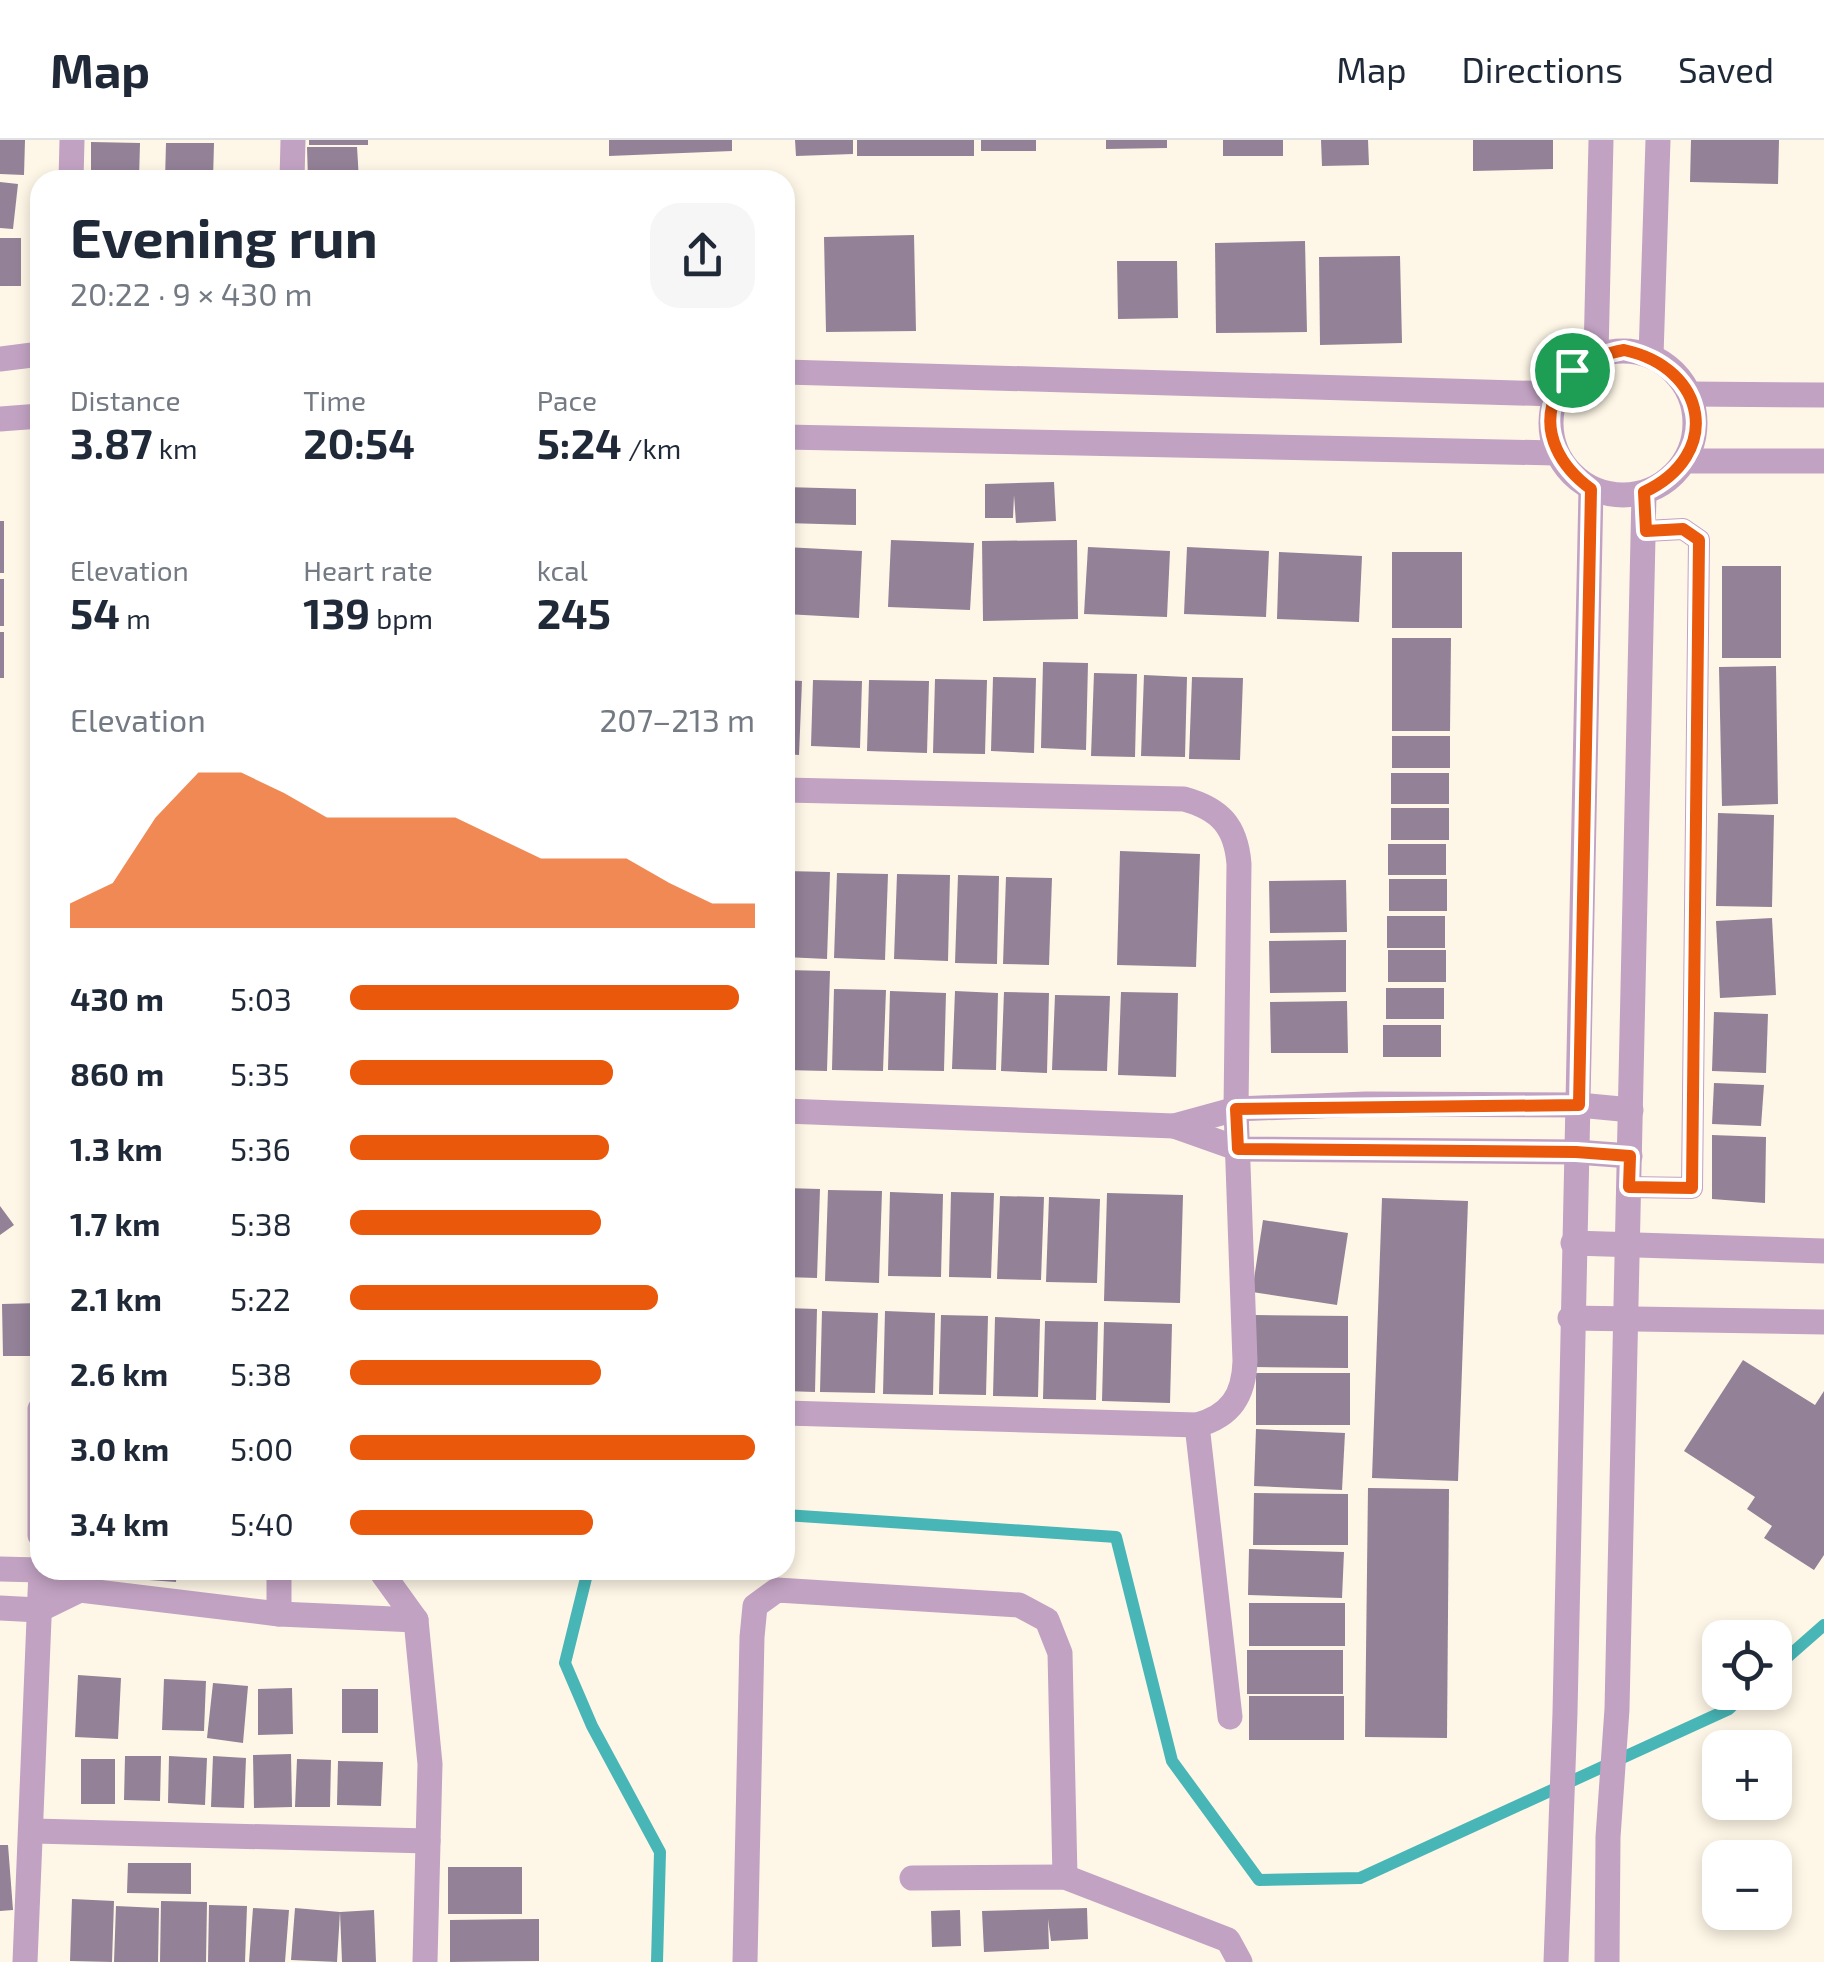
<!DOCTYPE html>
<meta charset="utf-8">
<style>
:root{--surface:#fff;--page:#f6f6f7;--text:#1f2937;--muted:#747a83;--line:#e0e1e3;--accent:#ea580c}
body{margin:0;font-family:"Exo 2",sans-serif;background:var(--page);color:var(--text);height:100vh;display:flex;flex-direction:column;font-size:38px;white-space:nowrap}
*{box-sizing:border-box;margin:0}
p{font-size:32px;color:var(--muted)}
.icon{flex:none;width:55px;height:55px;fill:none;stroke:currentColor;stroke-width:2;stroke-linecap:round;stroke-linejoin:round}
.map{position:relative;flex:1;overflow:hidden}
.details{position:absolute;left:30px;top:30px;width:765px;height:1410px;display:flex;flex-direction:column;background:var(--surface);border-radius:30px;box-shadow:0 5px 15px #0003}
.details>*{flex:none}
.buttons{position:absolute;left:1702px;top:1480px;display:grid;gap:20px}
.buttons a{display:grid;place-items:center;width:90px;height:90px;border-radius:20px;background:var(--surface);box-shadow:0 5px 15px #0003;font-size:50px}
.pin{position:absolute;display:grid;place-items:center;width:85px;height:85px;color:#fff;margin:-42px;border:5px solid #fff;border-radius:50%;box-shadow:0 2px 10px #0007}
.round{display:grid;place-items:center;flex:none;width:105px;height:105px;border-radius:30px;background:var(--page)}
.head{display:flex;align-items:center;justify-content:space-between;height:170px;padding:0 40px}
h1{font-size:55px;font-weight:700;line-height:75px}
.metrics{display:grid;grid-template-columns:repeat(3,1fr);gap:15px;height:170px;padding:10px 40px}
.metrics div{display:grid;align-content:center}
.metrics b{font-size:42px;font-weight:700}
.metrics small{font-size:28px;font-weight:400}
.metrics p{font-size:28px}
.chart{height:280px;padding:20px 40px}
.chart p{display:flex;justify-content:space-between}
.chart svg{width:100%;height:180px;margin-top:10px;fill:var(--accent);opacity:.7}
ul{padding:0 40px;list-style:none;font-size:32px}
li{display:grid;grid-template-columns:160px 120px 1fr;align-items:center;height:75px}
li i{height:25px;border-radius:12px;background:var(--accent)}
header{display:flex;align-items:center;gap:60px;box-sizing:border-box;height:140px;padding:0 50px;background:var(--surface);border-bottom:2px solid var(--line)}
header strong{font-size:48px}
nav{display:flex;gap:55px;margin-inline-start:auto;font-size:35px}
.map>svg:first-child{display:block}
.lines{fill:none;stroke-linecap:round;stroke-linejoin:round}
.stream{stroke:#48b6b6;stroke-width:12}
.building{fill:#938197}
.service{stroke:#c2a2c3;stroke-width:22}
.minor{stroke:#c2a2c3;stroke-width:25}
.route-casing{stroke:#fff;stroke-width:20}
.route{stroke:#ea580c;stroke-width:12}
</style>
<header>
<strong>Map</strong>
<nav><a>Map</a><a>Directions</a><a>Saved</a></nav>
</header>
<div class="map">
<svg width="1824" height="1822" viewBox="0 0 1824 1822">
<rect width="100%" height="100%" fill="#fef7e7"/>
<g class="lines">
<g class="stream">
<path d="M785,1375L1116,1397L1172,1621L1259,1740L1360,1738L1729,1569L1747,1552"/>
<path d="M588,1430L565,1523L592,1586L660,1712L657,1822"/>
<path d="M1775,1528L1824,1485"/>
</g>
</g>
<g class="building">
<path d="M0,0H25L24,35L0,34Z"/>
<rect x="309" y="0" width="59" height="5"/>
<path d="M609,0H732V11L609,16Z"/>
<path d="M795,0H853V14L796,16Z"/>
<rect x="857" y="0" width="117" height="16"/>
<rect x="981" y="0" width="55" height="11"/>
<path d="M1106,0H1167V8L1106,9Z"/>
<rect x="1223" y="0" width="60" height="16"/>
<path d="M1321,0H1368L1369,25L1322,26Z"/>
<path d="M1473,0H1553V29L1473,31Z"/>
<path d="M1691,0H1779L1778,44L1690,42Z"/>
<path d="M91,2L140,3L139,40H91Z"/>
<path d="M166,3H214L213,40H165Z"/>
<path d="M307,7H357L359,40H308Z"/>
<path d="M383,33L487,35V40H383Z"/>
<path d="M0,42L18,44L13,89L0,88Z"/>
<path d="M914,95L916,191L826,192L824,97Z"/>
<rect x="0" y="98" width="21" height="48"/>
<path d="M1305,101L1307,192L1216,193L1215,103Z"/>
<path d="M1400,116L1402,203L1320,205L1319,117Z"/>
<path d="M1117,121H1177L1178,178L1118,179Z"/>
<path d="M1054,342L1056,381L1016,383L1014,355L1013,378H985V344Z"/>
<path d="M785,347L856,349V385L785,383Z"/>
<rect x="0" y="381" width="4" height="52"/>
<path d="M891,400L974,403L970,470L888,467Z"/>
<path d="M1077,400L1078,479L983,481L982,401Z"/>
<path d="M785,407L862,411L859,478L785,474Z"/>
<path d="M1088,407L1170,411L1167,477L1084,474Z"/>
<path d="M1187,407L1269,411L1266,477L1184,474Z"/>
<path d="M1279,412L1362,416L1359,482L1277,479Z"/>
<rect x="1392" y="412" width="70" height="76"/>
<rect x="1722" y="426" width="59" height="92"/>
<rect x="0" y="439" width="4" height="47"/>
<rect x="0" y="492" width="4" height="46"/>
<path d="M1392,498H1451L1450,591H1392Z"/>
<path d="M1043,522L1088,523L1086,610L1041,608Z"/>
<path d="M1776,526L1778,664L1722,666L1719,527Z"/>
<path d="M1094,533L1137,534L1135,617L1091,616Z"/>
<path d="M1144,535L1187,537L1185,617L1141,616Z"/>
<path d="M993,537L1036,538L1034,613L991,611Z"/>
<path d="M1192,537L1243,538L1240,620L1189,619Z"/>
<path d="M935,539L987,540L985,614L933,613Z"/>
<path d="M785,540L802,541L799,615L785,614Z"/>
<path d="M813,540L862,541L860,608L811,606Z"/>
<path d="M869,540L929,541L927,613L867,611Z"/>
<rect x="1392" y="596" width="58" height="32"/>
<rect x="1391" y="633" width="58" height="31"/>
<rect x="1391" y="668" width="58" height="32"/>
<path d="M1718,673L1774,675L1772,767L1716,766Z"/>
<rect x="1388" y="704" width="58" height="31"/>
<path d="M1120,711L1200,714L1196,827L1117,825Z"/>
<path d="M785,731L830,732L827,819L785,817Z"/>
<path d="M837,733L888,734L885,820L834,818Z"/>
<path d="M897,734L950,735L948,821L894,819Z"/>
<path d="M958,735L999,736L997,824L955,823Z"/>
<path d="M1006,737L1052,738L1049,825L1003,824Z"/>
<rect x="1389" y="739" width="58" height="32"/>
<path d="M1346,740L1347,792L1270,793L1269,741Z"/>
<rect x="1387" y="776" width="58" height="32"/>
<path d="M1772,778L1776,855L1720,858L1716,781Z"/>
<path d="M1346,800V852L1270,853L1269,801Z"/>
<rect x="1388" y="810" width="58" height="32"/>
<path d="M785,830L830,831L827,931L785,930Z"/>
<rect x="1386" y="848" width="58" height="31"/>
<path d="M834,849L886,850L883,931L832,930Z"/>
<path d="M890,851L946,853L944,931L888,930Z"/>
<path d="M955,851L998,853L996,930L952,929Z"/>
<path d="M1004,852L1049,853L1047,933L1001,931Z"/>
<path d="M1121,852L1178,853L1176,937L1118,935Z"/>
<path d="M1055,855L1110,856L1107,931L1052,930Z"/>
<path d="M1347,861L1348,913H1271L1270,862Z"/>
<path d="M1714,872L1768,874L1766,933L1712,931Z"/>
<rect x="1383" y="885" width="58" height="32"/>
<path d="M1714,943L1764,945L1761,986L1712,984Z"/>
<path d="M1712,995L1766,997L1765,1063L1712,1059Z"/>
<path d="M785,1048L820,1049L817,1138L785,1137Z"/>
<path d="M828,1050L882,1051L879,1143L825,1141Z"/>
<path d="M890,1052L943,1054L941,1137L888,1136Z"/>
<path d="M951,1052L994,1053L991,1138L949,1137Z"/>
<path d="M1107,1053L1183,1055L1180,1163L1104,1161Z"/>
<path d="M1000,1056L1044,1057L1041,1140L997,1139Z"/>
<path d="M1049,1057L1100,1059L1097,1143L1046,1142Z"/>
<path d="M1382,1058L1468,1061L1458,1341L1372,1338Z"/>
<path d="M0,1066L14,1085L0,1095Z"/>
<path d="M1263,1080L1348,1093L1337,1165L1252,1152Z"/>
<path d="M34,1092H40V1142H32Z"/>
<path d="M40,1163V1216H3L2,1164Z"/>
<path d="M785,1168L817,1169L815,1252L785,1251Z"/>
<path d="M822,1171L878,1173L875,1253L820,1252Z"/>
<path d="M885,1171L935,1173L933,1255L883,1254Z"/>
<path d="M941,1175L988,1176L986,1255L939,1254Z"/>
<path d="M1254,1175L1348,1176V1228L1254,1227Z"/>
<path d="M995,1177L1040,1179L1038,1257L993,1256Z"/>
<path d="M1045,1181L1098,1182L1096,1260L1043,1259Z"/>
<path d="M1104,1182L1172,1184L1170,1263L1102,1261Z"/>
<path d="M1743,1220L1815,1265L1824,1251V1415L1814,1430L1764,1398L1772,1386L1747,1369L1755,1357L1684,1311Z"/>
<rect x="1256" y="1233" width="94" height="52"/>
<path d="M1256,1289L1345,1293L1342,1350L1254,1346Z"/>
<path d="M1368,1348L1449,1349L1447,1598L1365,1597Z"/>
<path d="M1254,1353L1348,1354V1405H1253Z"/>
<path d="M1249,1409L1344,1412L1342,1458L1248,1455Z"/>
<rect x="93" y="1430" width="36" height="5"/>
<path d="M135,1430H177L176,1442L135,1439Z"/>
<rect x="1249" y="1463" width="96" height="43"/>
<rect x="1247" y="1510" width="96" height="44"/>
<path d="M78,1535L121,1538L118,1599L75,1597Z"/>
<path d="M164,1539L206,1541L204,1591L162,1590Z"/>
<path d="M213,1543L248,1546L243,1603L207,1598Z"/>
<path d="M292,1548L293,1594L258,1595V1549Z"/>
<rect x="342" y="1549" width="36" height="44"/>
<rect x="1249" y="1556" width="95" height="44"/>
<path d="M291,1614L292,1667L254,1668L253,1615Z"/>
<path d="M125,1616H161L160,1661L124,1660Z"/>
<path d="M169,1616L207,1618L205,1665L168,1663Z"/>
<path d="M213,1616L246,1618L244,1668L211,1667Z"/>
<rect x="81" y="1619" width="34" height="45"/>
<path d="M297,1619L331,1620L330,1667H295Z"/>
<path d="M338,1621L383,1622L381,1666L337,1665Z"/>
<path d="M0,1705H8L13,1770L0,1771Z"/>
<path d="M128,1723H191V1754L127,1753Z"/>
<rect x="448" y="1727" width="74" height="47"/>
<path d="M72,1759L114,1761L112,1822L70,1821Z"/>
<path d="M161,1761L207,1762L206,1822H160Z"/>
<path d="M209,1765L247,1766L245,1822H208Z"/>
<path d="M116,1766L159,1768L158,1822H114Z"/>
<path d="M253,1768L289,1770L285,1822H249Z"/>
<path d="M295,1768L340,1772L337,1822L291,1820Z"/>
<path d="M1087,1768L1088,1799L1051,1801L1048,1779L1049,1809L984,1812L982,1771Z"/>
<path d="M374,1770L376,1822H342L340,1772Z"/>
<path d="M960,1770L961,1806L932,1807L931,1771Z"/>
<path d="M539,1779V1821L450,1822V1780Z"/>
</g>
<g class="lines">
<path class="service" d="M1629,1047L1692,1048L1699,400L1683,389L1646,391"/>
<g class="minor">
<path d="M71,40L72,0"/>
<path d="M292,40L293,0"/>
<circle cx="1623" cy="283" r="72"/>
<path d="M1596,215L1601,0"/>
<path d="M1651,216L1658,0"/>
<path d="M0,219L40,214"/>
<path d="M785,232L1555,254"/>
<path d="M1690,254L1824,255"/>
<path d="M0,279L40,276"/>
<path d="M785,297L1555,313"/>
<path d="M1686,321H1824"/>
<path d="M785,650L1184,659C1220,669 1236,686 1239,724L1236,969L1245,1221C1244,1255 1231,1276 1197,1285L785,1273"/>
<path d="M785,971L1174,986L1236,969L1366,964L1579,965L1631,970"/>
<path d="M1174,986L1239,1009L1576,1012L1630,1016"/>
<path d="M1573,1103L1824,1111"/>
<path d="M1570,1178L1824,1182"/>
<path d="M40,1269V1395"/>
<path d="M1197,1285L1230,1577"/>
<path d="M0,1429L40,1430"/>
<path d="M41,1430L80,1450L279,1474L416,1480"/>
<path d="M380,1430L416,1480L430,1624L425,1822"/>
<path d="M0,1468L39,1470L80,1450"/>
<path d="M279,1474V1430"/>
<path d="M34,1691L428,1701"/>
<path d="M912,1738L1065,1737L1228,1800L1240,1822"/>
<path d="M25,1822L41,1430"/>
<path d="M745,1822L752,1497L755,1466L777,1450L1019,1465L1047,1480L1060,1513L1065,1737"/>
<path d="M1556,1822L1565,1573L1591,349"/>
<path d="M1607,1822L1608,1697L1617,1569L1644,353"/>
</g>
</g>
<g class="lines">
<defs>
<path id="route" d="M1624,210C1708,228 1723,315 1644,352L1646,391L1683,389L1699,400L1692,1048L1629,1047L1630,1016L1576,1012L1238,1009L1236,969L1579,965L1591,349C1524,300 1543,224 1624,210Z"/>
</defs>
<use href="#route" class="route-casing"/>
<use href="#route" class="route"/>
</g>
</svg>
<div class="buttons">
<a><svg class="icon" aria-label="locate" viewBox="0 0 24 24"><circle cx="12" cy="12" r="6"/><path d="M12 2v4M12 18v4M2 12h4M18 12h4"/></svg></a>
<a>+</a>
<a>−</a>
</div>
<div class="pin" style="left:1572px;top:230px;background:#1e9e55"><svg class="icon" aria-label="arrive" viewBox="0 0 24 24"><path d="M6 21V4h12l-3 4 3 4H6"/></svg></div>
<section class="details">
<div class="head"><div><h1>Evening run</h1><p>20:22 · 9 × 430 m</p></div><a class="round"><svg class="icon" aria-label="share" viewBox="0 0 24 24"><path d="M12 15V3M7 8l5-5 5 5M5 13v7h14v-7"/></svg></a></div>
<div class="metrics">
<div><p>Distance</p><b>3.87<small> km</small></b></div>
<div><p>Time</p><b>20:54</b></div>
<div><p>Pace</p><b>5:24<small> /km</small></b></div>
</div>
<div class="metrics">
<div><p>Elevation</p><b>54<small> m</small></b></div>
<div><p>Heart rate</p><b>139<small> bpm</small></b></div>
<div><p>kcal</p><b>245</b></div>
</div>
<div class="chart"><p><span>Elevation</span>207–213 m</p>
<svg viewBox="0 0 160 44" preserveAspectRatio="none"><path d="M0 44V38L10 33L20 17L30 6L40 6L50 11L60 17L70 17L80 17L90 17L100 22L110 27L120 27L130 27L140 33L150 38L160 38V44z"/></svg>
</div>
<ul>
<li><b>430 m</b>5:03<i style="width:96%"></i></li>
<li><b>860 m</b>5:35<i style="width:65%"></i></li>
<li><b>1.3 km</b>5:36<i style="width:64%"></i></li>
<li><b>1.7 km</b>5:38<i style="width:62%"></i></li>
<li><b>2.1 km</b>5:22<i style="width:76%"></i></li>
<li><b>2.6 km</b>5:38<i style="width:62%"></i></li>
<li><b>3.0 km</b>5:00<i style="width:100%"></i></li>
<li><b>3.4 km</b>5:40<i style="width:60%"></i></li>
</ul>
</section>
</div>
